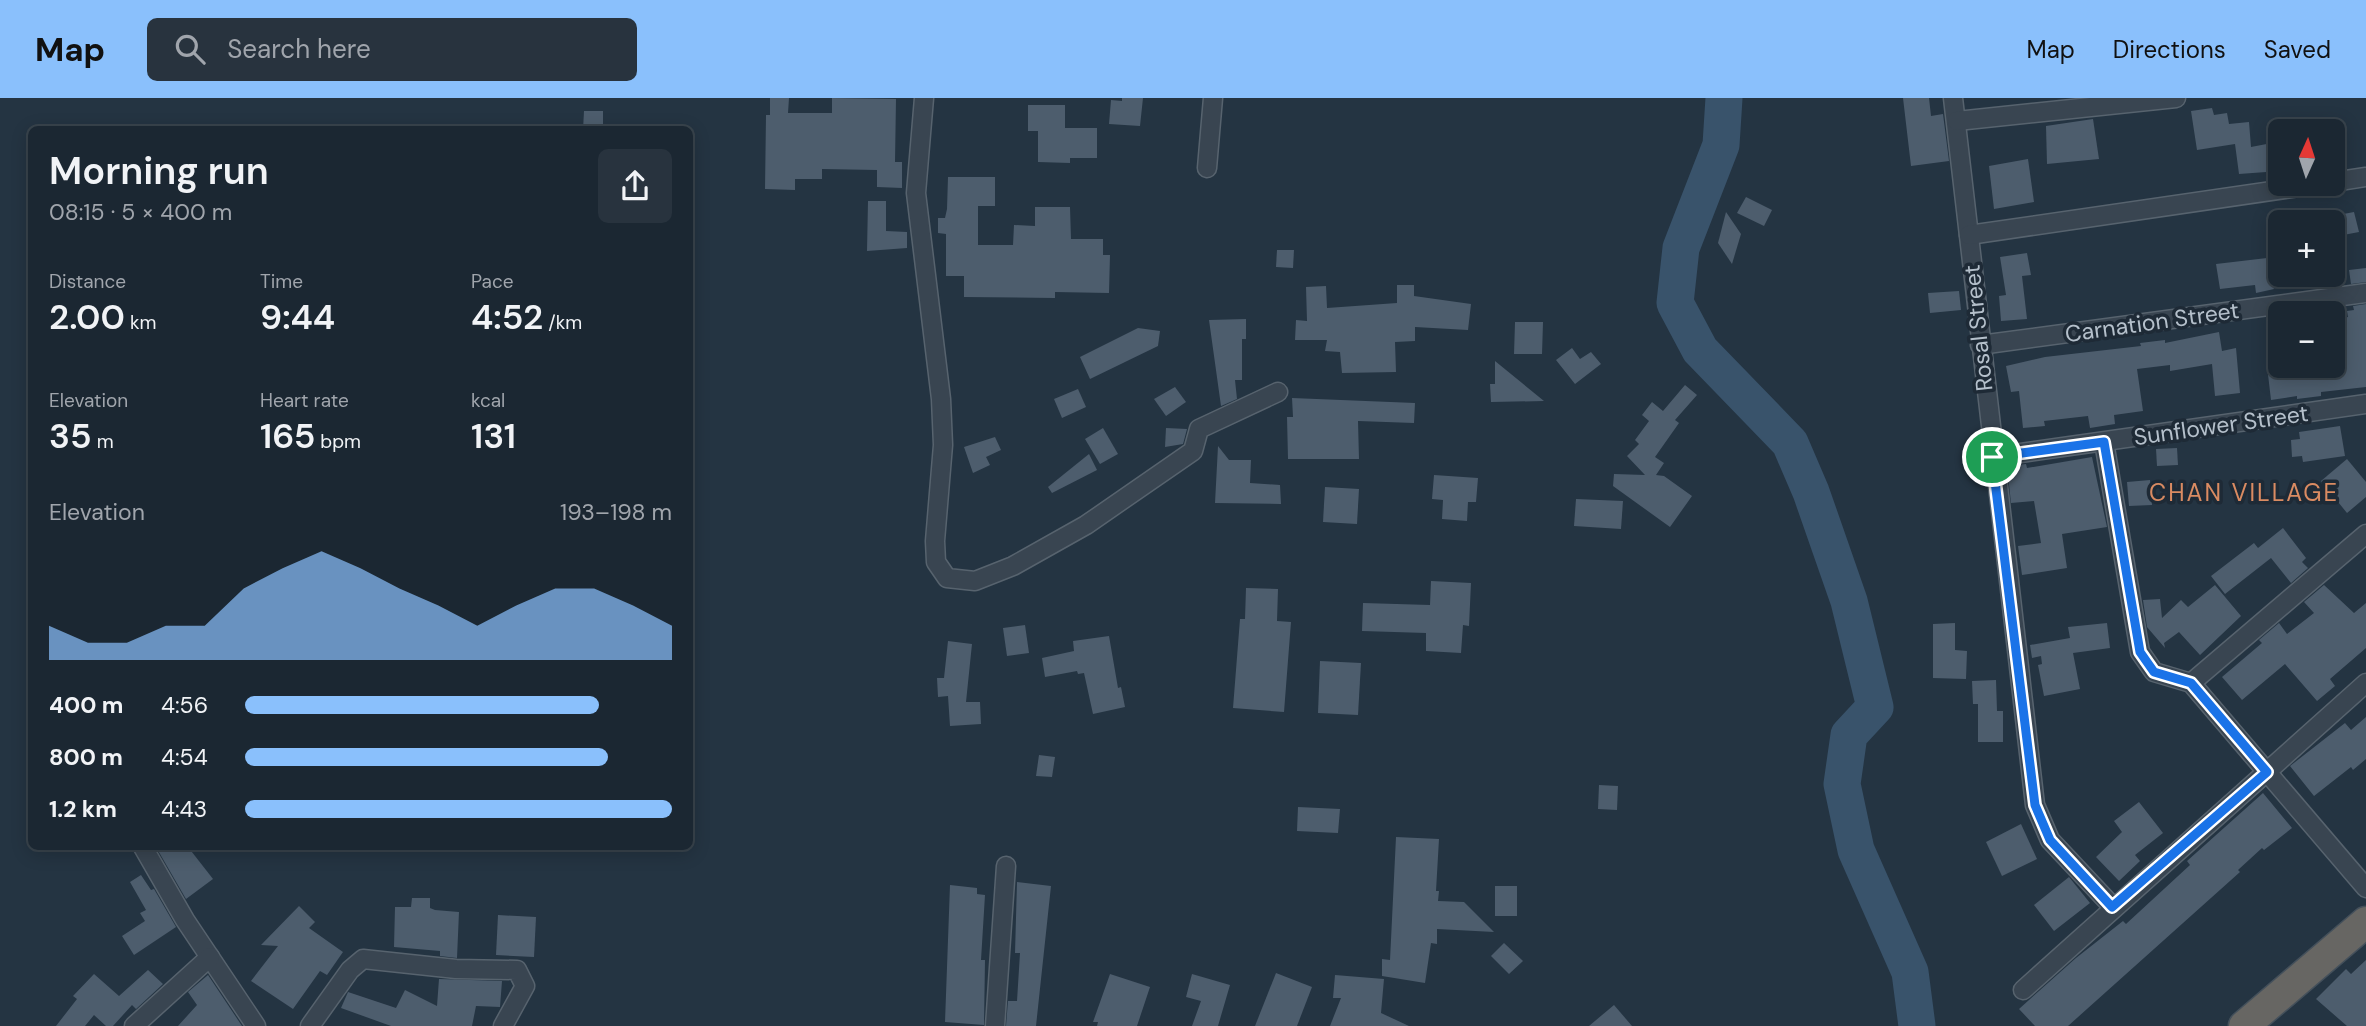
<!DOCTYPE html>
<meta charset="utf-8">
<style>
:root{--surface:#1b2732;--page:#28333e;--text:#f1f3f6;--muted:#a0a5ac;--line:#39444d;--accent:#8ac0fc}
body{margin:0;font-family:"DM Sans",sans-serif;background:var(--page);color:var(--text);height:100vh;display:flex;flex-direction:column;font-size:26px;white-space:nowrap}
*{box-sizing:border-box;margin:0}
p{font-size:23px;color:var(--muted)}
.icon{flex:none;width:38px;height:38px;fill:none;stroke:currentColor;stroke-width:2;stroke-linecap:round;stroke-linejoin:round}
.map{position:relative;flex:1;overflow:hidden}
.details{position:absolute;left:28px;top:28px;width:665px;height:724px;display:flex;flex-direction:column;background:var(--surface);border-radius:10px;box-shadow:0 4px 18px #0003,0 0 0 2px var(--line)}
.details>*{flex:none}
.needle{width:46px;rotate:3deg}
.tools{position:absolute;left:2268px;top:21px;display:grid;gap:14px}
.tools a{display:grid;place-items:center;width:77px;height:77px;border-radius:10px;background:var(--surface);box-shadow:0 4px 18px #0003,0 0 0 2px var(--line);font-size:35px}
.pin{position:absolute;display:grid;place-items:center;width:60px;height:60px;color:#fff;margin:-30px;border:4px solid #fff;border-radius:50%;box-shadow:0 2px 7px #0007}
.round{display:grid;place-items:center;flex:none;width:74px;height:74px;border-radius:10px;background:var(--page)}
.head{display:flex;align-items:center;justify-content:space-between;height:119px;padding:0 21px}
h1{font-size:38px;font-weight:600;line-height:52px}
.metrics{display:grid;grid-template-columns:repeat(3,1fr);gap:10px;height:119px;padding:7px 21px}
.metrics div{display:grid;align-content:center}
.metrics b{font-size:35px;font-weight:600}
.metrics small{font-size:19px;font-weight:400}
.metrics p{font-size:19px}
.chart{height:196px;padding:14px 21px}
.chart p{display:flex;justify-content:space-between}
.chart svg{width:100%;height:126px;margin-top:7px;fill:var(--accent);opacity:.7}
ul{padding:0 21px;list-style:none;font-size:23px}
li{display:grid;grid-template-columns:112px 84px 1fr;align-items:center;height:52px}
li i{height:18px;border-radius:9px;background:var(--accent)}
header{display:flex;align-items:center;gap:42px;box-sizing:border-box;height:98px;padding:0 35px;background:var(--accent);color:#111}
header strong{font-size:33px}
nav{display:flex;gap:38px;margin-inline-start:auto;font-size:24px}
.search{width:490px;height:63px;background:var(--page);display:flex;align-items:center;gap:18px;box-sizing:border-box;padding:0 24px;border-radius:10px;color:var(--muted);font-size:26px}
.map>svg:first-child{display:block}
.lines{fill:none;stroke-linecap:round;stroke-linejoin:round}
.river{stroke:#39536b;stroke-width:37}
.building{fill:#4d5d6d}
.minor-casing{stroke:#57636e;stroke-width:21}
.trunk-casing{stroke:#44505b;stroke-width:33}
.minor{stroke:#394551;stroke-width:18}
.trunk{stroke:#676663;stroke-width:30}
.route-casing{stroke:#fff;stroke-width:14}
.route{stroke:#1a73e8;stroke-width:9}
.labels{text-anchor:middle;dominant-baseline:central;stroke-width:7;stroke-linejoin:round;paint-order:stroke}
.street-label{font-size:23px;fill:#b5c0cb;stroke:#1e2a36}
.neighbourhood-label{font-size:24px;letter-spacing:2px;fill:#da8b62;stroke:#1e2a36}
</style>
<header>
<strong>Map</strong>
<div class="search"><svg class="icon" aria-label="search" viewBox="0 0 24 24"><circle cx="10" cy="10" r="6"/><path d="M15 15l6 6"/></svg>Search here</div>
<nav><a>Map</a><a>Directions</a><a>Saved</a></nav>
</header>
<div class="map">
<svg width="2366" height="928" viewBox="0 0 2366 928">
<rect width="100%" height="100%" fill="#243442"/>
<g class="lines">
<path class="river" d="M1724,0L1721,47L1681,150L1675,205L1700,252L1790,345L1811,394L1849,503L1875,609L1849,637L1842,686L1856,752L1910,874L1917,928"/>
</g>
<g class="building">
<path d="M770,0H789L788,15H832V0L896,1L895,64H902V90L877,89V72L822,71V81H795V92L765,91L766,17H770Z"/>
<path d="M1122,0H1143L1140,28L1109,26L1111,2L1122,3Z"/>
<path d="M1903,0H1929L1931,18L1943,16L1949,63L1911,68Z"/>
<path d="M1028,7H1065V30H1097V60H1070V65L1038,64V33H1028Z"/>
<path d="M2212,10L2214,17L2227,15L2229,26L2249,24L2251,49L2277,44L2280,73L2239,76L2235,46L2197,52L2191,13Z"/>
<path d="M584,13H603V32H583Z"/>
<path d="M2093,21L2099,61L2047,66L2046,28Z"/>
<path d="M2028,61L2034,104L1994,111L1989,68Z"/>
<path d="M948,79H995V108H978V147H1013L1014,127L1035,128V109H1070L1071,141H1103V157H1110L1109,195L1055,194V200L964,199V178H946V136L938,135V120H945L947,111Z"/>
<path d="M1746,99L1772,112L1764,128L1737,115Z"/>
<path d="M868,103H886V133L907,134V150L867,153Z"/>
<path d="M1726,114L1741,136L1732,166L1718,145Z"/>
<path d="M2354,114L2359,134L2333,139V118Z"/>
<path d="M1277,152H1294L1293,170L1276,169Z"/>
<path d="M2027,155L2031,177L2022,178L2027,221L2001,223L1999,198L2006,197L2000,159Z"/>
<path d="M2267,160L2274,191L2256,195L2255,187L2220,191L2216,166Z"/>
<path d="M2366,170V184L2351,186L2349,172Z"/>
<path d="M1397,187H1414V198L1471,206L1468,232L1415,229V243L1395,244L1396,274L1342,275L1340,254L1325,253L1327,242H1295L1296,222L1307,223L1306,189L1326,188L1327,210L1397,205Z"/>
<path d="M1959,193L1961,212L1930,215L1928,195Z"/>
<path d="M2366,206V289L2321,294V298L2297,301V298L2271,302L2267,268H2333V222L2348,219L2347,213L2354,212L2353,208Z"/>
<path d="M1246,221V241H1242V282H1235L1237,301L1221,308L1209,222Z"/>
<path d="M1515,224H1543L1542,256H1514Z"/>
<path d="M1138,230L1160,233L1158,248L1090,281L1080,259Z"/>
<path d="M2219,234L2222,253L2236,250L2240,295L2215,298L2212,266L2170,273V267L2137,271L2143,313L2114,317L2115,326L2090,330L2088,318L2044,323L2045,328L2023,330L2019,293L2011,294L2006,268L2045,259L2141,248L2140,245L2165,242V245Z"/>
<path d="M1572,250L1580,261L1591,254L1601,266L1575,286L1556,262Z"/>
<path d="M1495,263L1544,303L1491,304L1490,286H1495Z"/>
<path d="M1685,287L1697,297L1675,322L1679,325L1655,359L1664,365L1656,377L1664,378L1692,398L1670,429L1613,388L1614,376L1645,377L1627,358L1639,346L1635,342L1649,323L1642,317L1652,304L1663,313Z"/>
<path d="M1175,289L1186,304L1166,318L1154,301Z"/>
<path d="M1078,291L1086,309L1062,320L1054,301Z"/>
<path d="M1292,300L1415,305L1414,325L1358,323L1359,361H1288L1287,319H1293Z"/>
<path d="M2340,328L2345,358L2303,364L2302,358L2292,359L2291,342L2300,341L2299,334Z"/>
<path d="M1103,330L1118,356L1100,366L1085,341Z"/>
<path d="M1166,330L1187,331L1183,346L1165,349Z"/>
<path d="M995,339L1001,352L986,359L990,367L973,375L964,349Z"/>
<path d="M1218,348L1229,362H1251L1250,385L1280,387L1281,406L1215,405Z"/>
<path d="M2177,350L2178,367L2157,368L2156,351Z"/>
<path d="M1089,356L1097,372L1052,395L1048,389Z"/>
<path d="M2092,359L2107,429L2062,436L2067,470L2022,477L2018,448L2041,445L2034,403L2011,405L2007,368L2026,366L2027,370Z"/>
<path d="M2347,361L2366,384V399L2347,415L2321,383Z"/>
<path d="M1434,377L1478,380L1476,404H1468L1467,423L1442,421L1443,402L1432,401Z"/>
<path d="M2150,382L2152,407L2129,408L2127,384Z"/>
<path d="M1325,389L1359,391L1357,426L1323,424Z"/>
<path d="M1576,401L1623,403L1621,431L1574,428Z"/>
<path d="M2283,430L2306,460L2302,464L2308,470L2291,485L2271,460L2225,496L2211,478L2254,445L2258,450Z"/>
<path d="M1431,483L1471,485L1469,528L1463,527L1461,555L1426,553V535L1362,533L1363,505L1430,507Z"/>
<path d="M2215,487L2241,518L2200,557L2179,534L2164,545L2165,550L2147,529L2143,502L2160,501L2162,520L2181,502L2188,509Z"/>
<path d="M2324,487L2354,515L2366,505V550L2330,581L2335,588L2317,603L2285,566L2242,602L2222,579L2262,545L2259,542L2279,525L2287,536L2314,515L2304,504Z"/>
<path d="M1246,490L1278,491L1277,523L1291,524L1284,614L1233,610L1240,521H1245Z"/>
<path d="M1955,525V552L1967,553L1966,581L1933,580V526Z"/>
<path d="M2107,525L2110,550L2073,555L2080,591L2044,598L2038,567L2042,566L2041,558L2032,560L2030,547L2070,540L2068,529Z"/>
<path d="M1025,527L1029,555L1007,558L1003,530Z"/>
<path d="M1109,538L1118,590L1121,589L1125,609L1093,616L1084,575L1078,576L1077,573L1045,579L1042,560L1074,553L1073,543Z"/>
<path d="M948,543L972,546L966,604H980L981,626L950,628L948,598L938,599L937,580H944Z"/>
<path d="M1320,563L1361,565L1358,617L1318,615Z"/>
<path d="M1996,582L1997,613H2003V644H1978V606H1973L1972,583Z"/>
<path d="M2366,619V661L2353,672L2351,669L2314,698L2290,668L2345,625L2351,632Z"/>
<path d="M1039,657L1055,659L1052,679L1036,678Z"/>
<path d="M1599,687L1618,688L1617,712L1598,711Z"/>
<path d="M2263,695L2292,730L2264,752L2262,750L2238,772L2240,774L2068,928H2035L2019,911L2076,860L2123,823L2126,826L2190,767L2187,763Z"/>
<path d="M2139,704L2163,735L2135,757L2140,763L2119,783L2096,759L2122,734L2114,723Z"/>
<path d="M1298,709L1340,711L1338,735L1297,733Z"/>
<path d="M2021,726L2037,761L2002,778L1986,744Z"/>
<path d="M1396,739L1439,741L1436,793H1439L1438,803L1464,804L1494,834L1437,831V846L1431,845L1425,885L1382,878V861L1390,862Z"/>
<path d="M156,749H188L213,781L186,801Z"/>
<path d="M141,777L151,792L154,791L176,829L134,857L122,838L145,823L140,815L146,812L130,784Z"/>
<path d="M2069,779L2090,805L2054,833L2034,807Z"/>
<path d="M1017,784L1051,788L1036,928H1006L1008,903H1017L1020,855H1015Z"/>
<path d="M950,787L977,790V796L985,797L981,862H985L984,927L945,924Z"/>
<rect x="1495" y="788" width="22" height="30"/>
<path d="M412,800H430V810L435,812L459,814L457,860L440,858V853L394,849L395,809H411Z"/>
<path d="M299,808L315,824L309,830L343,854L327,877L320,873L293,911L251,883L278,848L261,847Z"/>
<path d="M498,817L536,819L534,859L496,857Z"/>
<path d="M1504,845L1523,863L1509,876L1491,858Z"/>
<path d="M2366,862V928H2347L2316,901L2346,871L2351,876Z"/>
<path d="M148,872L163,886L136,911L132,907L113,928H106L94,917L85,928H56L77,901L73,898L94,876L119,898Z"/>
<path d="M1276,875L1312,889L1297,928H1255Z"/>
<path d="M1110,876L1150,889L1137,928H1097L1098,924H1093Z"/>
<path d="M1192,876L1230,887L1218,928H1192L1201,903L1186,899Z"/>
<path d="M208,877L242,928H178L197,907L188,894Z"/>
<path d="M1335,877L1384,881L1381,915L1409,928H1330L1341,900H1333Z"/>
<path d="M439,881L502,883L500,909L476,908L472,928H391L341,910L348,894L396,910L405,892L437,908Z"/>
<path d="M1614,907L1632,928H1589Z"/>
</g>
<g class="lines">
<defs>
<g id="minor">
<path d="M924,0L916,95L941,301L943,347L935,443L936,464L947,480L975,483L1013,468L1086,427L1193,353L1199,331L1278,294"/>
<path d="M1953,0L2035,707L2050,742L2113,809"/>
<path d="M1957,23L2176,0"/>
<path d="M1207,70L1213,0"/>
<path d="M2333,84L2366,79"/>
<path d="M1969,137L2319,86"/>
<path d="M1980,247L2366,195"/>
<path d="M2104,344L2140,554L2154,574L2191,585L2366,790"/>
<path d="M1992,359L2366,306"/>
<path d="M2191,585L2366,436"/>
<path d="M143,749L185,822L256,928"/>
<path d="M2023,892L2366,585"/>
<path d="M134,928L210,859"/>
<path d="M310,928L350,872L363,861L456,871L517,872L525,888L503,928"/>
<path d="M995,928L1006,768"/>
</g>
<path id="trunk" d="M2244,928L2366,824"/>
</defs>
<use href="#minor" class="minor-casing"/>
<use href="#trunk" class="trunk-casing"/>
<use href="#minor" class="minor"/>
<use href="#trunk" class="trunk"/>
</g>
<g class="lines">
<defs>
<path id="route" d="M2104,344L2140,554L2154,574L2191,585L2267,674L2112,809L2050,742L2035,707L1992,359Z"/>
</defs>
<use href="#route" class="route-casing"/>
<use href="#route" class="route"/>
</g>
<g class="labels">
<g class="street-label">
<text transform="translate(2152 224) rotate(-8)">Carnation Street</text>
<text transform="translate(1978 230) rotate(-96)">Rosal Street</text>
<text transform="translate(2221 327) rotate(-8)">Sunflower Street</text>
</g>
<g class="neighbourhood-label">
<text x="2244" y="394">CHAN VILLAGE</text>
</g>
</g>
</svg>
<div class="tools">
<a><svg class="needle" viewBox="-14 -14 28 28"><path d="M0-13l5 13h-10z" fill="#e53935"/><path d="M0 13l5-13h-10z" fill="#a0a5ac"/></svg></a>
<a>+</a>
<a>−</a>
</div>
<div class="pin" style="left:1992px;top:359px;background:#1e9e55"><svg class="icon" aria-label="arrive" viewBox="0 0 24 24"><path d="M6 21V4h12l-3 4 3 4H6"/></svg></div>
<section class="details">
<div class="head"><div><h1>Morning run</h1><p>08:15 · 5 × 400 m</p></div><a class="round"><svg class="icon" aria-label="share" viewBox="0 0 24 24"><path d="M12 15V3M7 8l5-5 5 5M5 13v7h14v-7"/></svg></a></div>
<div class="metrics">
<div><p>Distance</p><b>2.00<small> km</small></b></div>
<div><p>Time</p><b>9:44</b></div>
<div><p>Pace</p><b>4:52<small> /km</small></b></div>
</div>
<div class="metrics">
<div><p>Elevation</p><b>35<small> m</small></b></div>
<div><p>Heart rate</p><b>165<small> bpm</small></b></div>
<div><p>kcal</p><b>131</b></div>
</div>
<div class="chart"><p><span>Elevation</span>193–198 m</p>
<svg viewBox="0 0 160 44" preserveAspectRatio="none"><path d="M0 44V32L10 38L20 38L30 32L40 32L50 19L60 12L70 6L80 12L90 19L100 25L110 32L120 25L130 19L140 19L150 25L160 32V44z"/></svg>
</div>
<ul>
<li><b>400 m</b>4:56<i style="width:83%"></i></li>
<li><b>800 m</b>4:54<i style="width:85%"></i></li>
<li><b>1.2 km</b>4:43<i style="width:100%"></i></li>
</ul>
</section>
</div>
